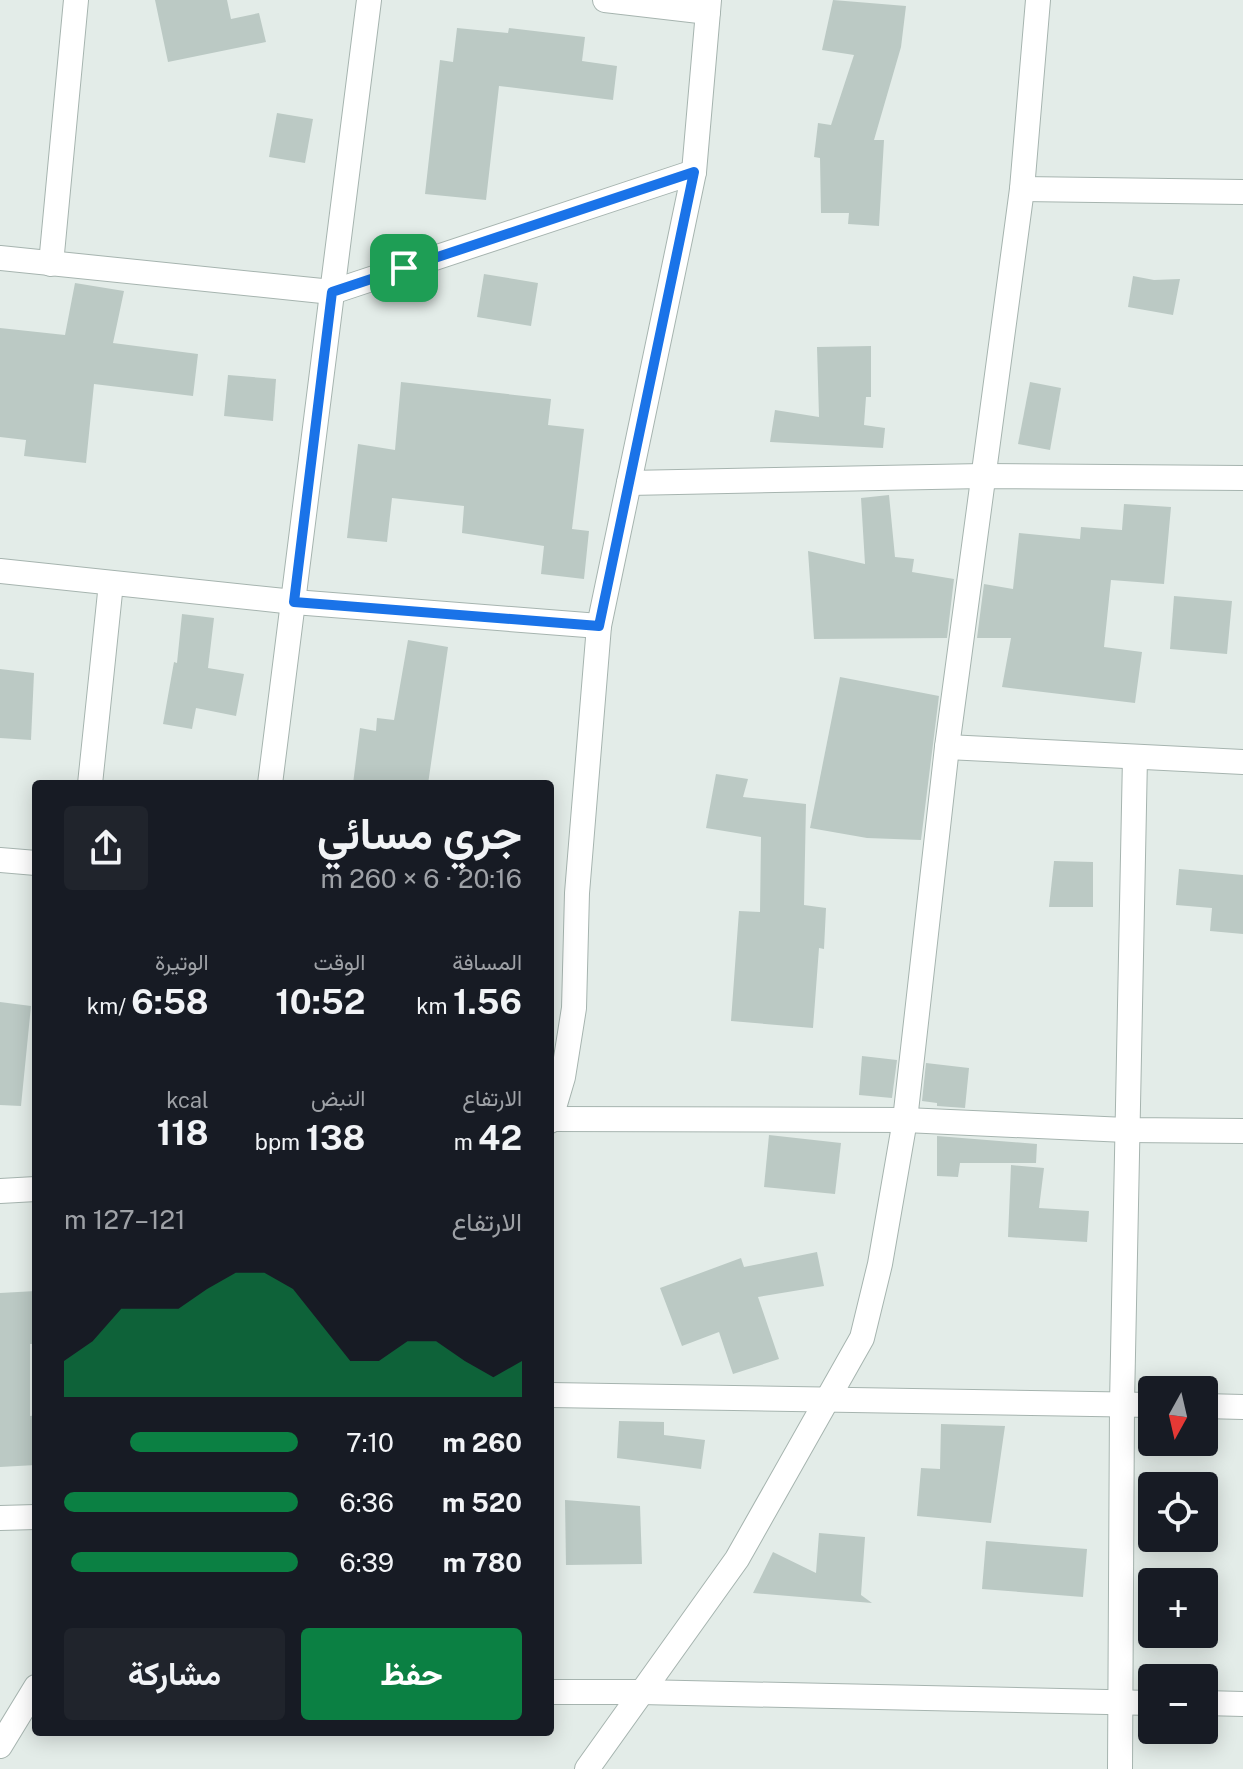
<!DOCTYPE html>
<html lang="ar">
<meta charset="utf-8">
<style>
:root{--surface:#171b24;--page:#20242c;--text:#f1f3f6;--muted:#9ea1a6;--accent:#0b8043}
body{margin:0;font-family:"Public Sans",Vazirmatn,sans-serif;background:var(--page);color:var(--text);direction:rtl;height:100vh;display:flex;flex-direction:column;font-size:30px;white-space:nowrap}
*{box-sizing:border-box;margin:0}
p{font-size:26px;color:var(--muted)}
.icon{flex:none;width:44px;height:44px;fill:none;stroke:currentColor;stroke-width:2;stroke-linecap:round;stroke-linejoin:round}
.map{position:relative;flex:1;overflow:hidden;direction:ltr}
.drawer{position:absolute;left:32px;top:780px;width:522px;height:956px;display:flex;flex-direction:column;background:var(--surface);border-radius:8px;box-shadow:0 4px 20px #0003;direction:rtl}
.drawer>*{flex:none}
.needle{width:52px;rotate:188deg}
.fabs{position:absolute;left:1138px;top:1376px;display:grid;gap:16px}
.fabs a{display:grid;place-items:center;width:80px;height:80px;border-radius:8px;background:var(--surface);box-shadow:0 4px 20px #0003;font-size:40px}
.pin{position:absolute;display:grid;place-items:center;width:68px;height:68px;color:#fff;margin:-34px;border-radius:16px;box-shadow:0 4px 12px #0006}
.round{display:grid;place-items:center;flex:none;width:84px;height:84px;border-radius:8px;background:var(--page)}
.head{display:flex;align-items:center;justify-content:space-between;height:136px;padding:0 32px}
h1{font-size:44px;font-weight:700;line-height:60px}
.figures{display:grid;grid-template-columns:repeat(3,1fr);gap:12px;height:136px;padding:8px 32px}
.figures div{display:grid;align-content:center}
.figures b{font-size:34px;font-weight:700}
.figures small{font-size:22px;font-weight:400}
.figures p{font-size:22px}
.chart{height:224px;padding:16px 32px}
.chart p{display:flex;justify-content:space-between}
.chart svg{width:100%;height:144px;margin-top:8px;fill:var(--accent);opacity:.7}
.action{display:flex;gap:16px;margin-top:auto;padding:16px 32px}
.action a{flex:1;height:92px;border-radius:8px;background:var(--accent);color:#fff;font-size:32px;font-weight:700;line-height:92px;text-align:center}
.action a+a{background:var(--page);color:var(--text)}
ul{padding:0 32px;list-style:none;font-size:26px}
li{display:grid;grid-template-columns:128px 96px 1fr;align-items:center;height:60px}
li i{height:20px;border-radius:10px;background:var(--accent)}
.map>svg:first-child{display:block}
.building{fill:#bbc9c4}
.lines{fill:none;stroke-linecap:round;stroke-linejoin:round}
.minor-casing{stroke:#a6b4af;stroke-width:26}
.tertiary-casing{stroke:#a6b4af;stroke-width:26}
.minor{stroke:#fff;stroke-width:24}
.tertiary{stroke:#fff;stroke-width:24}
.route-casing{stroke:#fff;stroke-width:16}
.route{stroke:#1a73e8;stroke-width:10}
</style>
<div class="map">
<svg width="1243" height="1769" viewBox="0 0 1243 1769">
<rect width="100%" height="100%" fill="#e3ece8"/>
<g class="building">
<path d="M155,0H227L231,19L259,13L266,42L168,62Z"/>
<path d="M833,0L906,6L901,47L874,140H884L879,226L848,224L849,213H821L820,158L814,157L818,123L831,125L854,55L822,50Z"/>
<path d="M457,28L508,33L509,28L585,37L582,61L617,66L613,100L499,86L486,200L425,194L440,60L453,62Z"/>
<path d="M277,113L313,119L305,163L269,157Z"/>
<path d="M484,274L538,283L531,326L477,317Z"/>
<path d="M1133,276L1154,280L1180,279L1173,315L1128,307Z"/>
<path d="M75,283L124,291L113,343L198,354L193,396L94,384L86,463L24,456L26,440L0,437V328L65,335Z"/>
<path d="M871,346V397H866L864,425L885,428L883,448L770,442L775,410L819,417L817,347Z"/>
<path d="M228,375L276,379L273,421L224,416Z"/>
<path d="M401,382L551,399L548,425L584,429L572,529L589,531L584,579L541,574L544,546L462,533L464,506L392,498L387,542L347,538L358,444L395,450Z"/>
<path d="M1030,382L1061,388L1050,450L1018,444Z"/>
<path d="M889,495L895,557L914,559L912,572L954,579L947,638L814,639L808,551L865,564L861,498Z"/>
<path d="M1124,504L1171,507L1164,584L1111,580L1104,647L1142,652L1135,703L1002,687L1011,638H977L984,584L1013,589L1019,533L1080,539L1081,527L1122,530Z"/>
<path d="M1174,596L1232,601L1227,654L1170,649Z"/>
<path d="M182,614L214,618L208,668L244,674L236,716L196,708L192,729L163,724L174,662L177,663Z"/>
<path d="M408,640L448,647L428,784H353L360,728L376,731L377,718L394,720Z"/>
<path d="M0,669L34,673L31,740L0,738Z"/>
<path d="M840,677L939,696L921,840L867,838L810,828Z"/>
<path d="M716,774L748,779L743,797L806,804L804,905L826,908L824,949L819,948L813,1028L731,1021L739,911L760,912L761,837L706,828Z"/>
<path d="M1054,861L1093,862V907H1049Z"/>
<path d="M1179,869L1243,875V934L1210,931L1212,908L1176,905Z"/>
<path d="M0,1002L31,1006L21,1106L0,1105Z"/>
<path d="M862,1056L897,1060L892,1098L859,1095Z"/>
<path d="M926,1063L969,1068L965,1108L937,1106V1103L922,1101Z"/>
<path d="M769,1135L841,1143L835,1194L764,1187Z"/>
<path d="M937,1136L1037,1144L1036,1163H960L958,1177L937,1176Z"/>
<path d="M1011,1165L1044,1168L1039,1208L1089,1211L1087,1242L1008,1237Z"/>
<path d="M817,1252L824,1286L758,1297L779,1359L733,1374L719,1332L682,1346L660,1288L741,1258L744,1267Z"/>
<path d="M36,1291V1344H30V1416L36,1415V1465L0,1467V1293Z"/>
<path d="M619,1421L664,1422V1435L705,1440L701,1469L617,1458Z"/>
<path d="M941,1424L1005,1426L991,1523L917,1516L921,1468L940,1469Z"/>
<path d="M565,1500L640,1506L642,1564L566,1565Z"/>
<path d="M819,1533L865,1537L861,1595L872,1603L753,1593L773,1552L816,1573Z"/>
<path d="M986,1541L1087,1549L1083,1597L982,1589Z"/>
</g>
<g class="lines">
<defs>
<g id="minor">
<path d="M605,0L708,12"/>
<path d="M1022,189L1243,192"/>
<path d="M0,258L332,292L694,172"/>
<path d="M51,264L76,0"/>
<path d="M629,483L983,476L1243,478"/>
<path d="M0,571L294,602L599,626"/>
<path d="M947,747L1243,762"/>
<path d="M90,784L111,583"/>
<path d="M270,784L369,0"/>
<path d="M0,860L36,863"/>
<path d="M551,1119L905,1120L1126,1130L1243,1131"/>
<path d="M0,1191L36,1189"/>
<path d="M550,1395L1152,1405"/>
<path d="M1204,1406L1243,1407"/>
<path d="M0,1518L36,1517"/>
<path d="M550,1692H640L1152,1703"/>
<path d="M1204,1703L1243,1704"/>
<path d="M587,1769L737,1559L862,1338L880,1264L905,1120L947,747L1022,189L1038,0"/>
<path d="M1120,1769L1122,1404L1135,757"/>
</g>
<g id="tertiary">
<path d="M550,1121L563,1077L574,1008L577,893L599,626L694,172L709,0"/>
<path d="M0,1746L36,1687"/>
</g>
</defs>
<use href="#minor" class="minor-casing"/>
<use href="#tertiary" class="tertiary-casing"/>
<use href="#minor" class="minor"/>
<use href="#tertiary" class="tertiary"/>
</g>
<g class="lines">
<defs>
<path id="route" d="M694,172L599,626L294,602L332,292Z"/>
</defs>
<use href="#route" class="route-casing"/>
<use href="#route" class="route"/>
</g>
</svg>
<div class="fabs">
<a><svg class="needle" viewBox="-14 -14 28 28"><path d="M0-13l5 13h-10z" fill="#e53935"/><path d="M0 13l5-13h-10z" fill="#9ea1a6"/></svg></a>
<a><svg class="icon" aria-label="locate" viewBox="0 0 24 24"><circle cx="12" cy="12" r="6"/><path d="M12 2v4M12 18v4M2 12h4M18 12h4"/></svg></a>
<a>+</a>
<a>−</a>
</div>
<div class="pin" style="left:404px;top:268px;background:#1e9e55"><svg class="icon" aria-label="arrive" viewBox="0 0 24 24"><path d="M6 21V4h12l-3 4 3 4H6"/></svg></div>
<section class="drawer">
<div class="head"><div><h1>جري مسائي</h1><p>20:16 · 6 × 260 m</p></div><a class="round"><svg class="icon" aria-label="share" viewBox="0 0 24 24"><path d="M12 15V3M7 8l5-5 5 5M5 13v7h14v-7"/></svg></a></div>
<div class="figures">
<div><p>المسافة</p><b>1.56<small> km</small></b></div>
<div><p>الوقت</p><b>10:52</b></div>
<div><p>الوتيرة</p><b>6:58<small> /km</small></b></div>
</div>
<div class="figures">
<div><p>الارتفاع</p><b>42<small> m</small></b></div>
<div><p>النبض</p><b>138<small> bpm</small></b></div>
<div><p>kcal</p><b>118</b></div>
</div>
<div class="chart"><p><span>الارتفاع</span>121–127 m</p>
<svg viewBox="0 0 160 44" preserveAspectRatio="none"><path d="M0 44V33L10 27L20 17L30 17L40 17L50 11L60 6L70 6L80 11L90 22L100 33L110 33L120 27L130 27L140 33L150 38L160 33V44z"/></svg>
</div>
<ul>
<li><b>260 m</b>7:10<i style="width:72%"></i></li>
<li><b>520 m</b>6:36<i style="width:100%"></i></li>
<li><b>780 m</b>6:39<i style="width:97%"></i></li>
</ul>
<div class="action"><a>حفظ</a><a>مشاركة</a></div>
</section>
</div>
